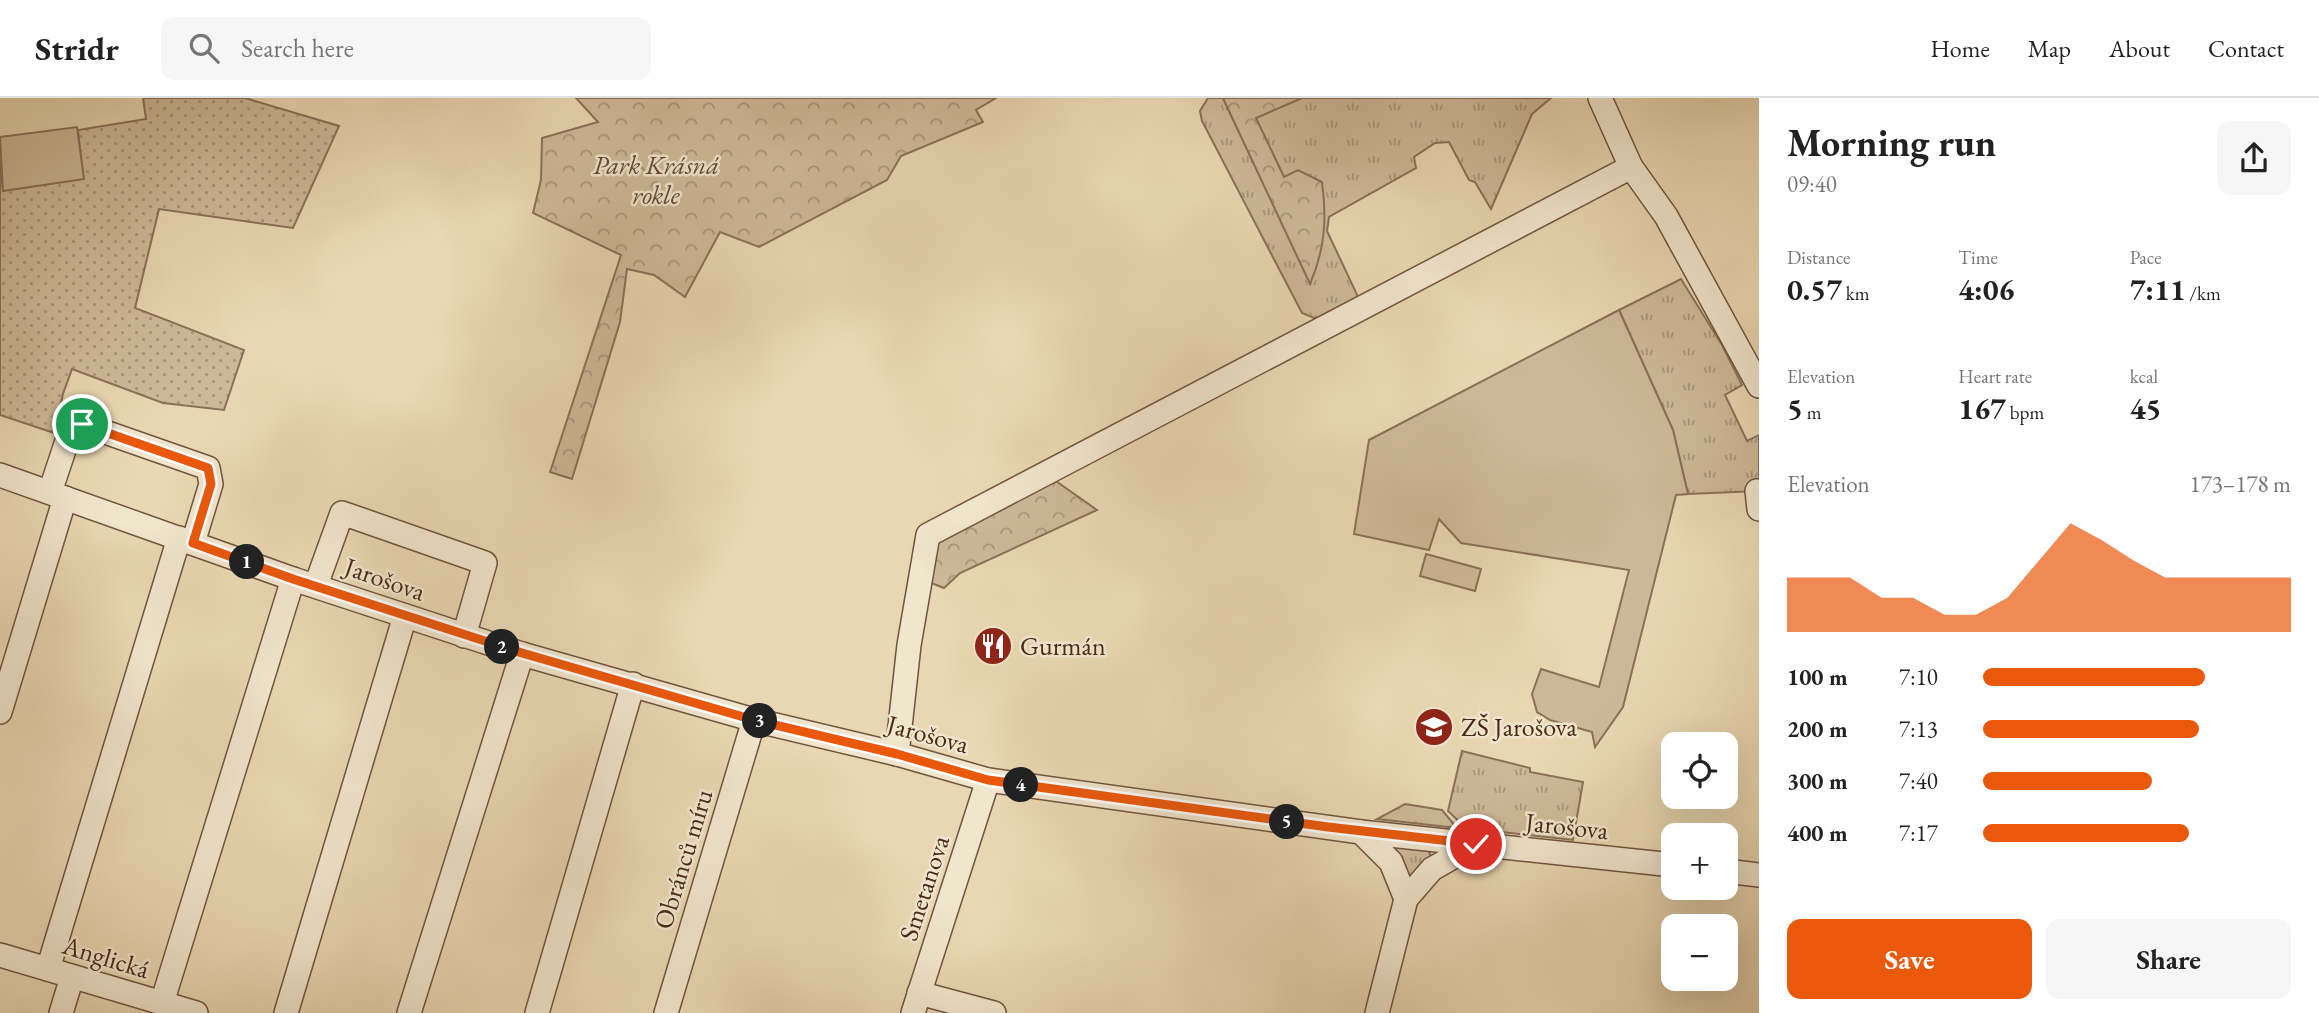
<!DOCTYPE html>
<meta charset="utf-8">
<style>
:root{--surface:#fff;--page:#f6f6f6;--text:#222;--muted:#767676;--line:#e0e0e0;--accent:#ea580c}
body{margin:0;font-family:"EB Garamond",serif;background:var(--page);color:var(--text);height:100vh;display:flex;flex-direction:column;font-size:26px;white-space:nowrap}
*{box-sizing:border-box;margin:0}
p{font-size:23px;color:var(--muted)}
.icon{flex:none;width:38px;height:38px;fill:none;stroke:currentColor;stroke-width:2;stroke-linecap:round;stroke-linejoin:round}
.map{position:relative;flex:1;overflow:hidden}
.panel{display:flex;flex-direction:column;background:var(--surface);width:560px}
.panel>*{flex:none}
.buttons{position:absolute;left:1661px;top:634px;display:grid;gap:14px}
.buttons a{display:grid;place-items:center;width:77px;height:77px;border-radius:14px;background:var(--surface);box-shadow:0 7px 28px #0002;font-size:35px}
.pin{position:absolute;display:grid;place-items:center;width:60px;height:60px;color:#fff;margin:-30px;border:4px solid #fff;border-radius:50%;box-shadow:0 2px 7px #0007}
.km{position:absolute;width:35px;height:35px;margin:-18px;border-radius:50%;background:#222;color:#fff;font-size:19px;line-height:35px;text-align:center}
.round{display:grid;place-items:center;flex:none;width:74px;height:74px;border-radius:14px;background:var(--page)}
.head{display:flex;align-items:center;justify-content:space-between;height:119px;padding:0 28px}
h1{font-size:38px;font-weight:700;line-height:52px}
.metrics{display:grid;grid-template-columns:repeat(3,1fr);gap:10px;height:119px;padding:7px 28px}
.metrics div{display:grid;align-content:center}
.metrics b{font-size:30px;font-weight:700}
.metrics small{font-size:19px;font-weight:400}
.metrics p{font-size:19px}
.chart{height:196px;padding:14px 28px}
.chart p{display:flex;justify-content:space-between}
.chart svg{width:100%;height:126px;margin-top:7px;fill:var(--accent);opacity:.7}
.cta{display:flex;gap:14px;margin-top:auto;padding:14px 28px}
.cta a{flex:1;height:80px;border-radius:14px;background:var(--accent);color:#fff;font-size:28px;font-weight:700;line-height:80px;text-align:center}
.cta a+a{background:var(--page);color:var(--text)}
ul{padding:0 28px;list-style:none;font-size:23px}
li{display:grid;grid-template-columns:112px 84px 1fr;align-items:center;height:52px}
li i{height:18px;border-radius:9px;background:var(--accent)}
header{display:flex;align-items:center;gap:42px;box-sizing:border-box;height:98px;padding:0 35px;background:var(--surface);border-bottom:2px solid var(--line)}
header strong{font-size:33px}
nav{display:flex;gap:38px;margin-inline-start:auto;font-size:24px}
.search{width:490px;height:63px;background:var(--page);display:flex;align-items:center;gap:18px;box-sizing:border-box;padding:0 24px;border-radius:14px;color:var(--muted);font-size:26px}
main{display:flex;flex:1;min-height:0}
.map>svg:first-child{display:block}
.grass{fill:url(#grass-tufts);stroke:#8b7158;stroke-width:2}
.forest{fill:url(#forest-crowns);stroke:#8b7158;stroke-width:2}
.park{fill:url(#park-dots);stroke:#8b7158;stroke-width:2}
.garden{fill:#cdb998;stroke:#8b7158;stroke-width:2}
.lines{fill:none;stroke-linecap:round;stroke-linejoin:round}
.minor-casing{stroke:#71543e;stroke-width:26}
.minor{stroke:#f0e5cd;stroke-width:23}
.route-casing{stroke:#fff;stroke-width:14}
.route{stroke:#ea580c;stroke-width:9}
.labels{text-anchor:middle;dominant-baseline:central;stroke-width:5;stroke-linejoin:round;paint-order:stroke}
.park-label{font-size:26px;font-style:italic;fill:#634632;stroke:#f0e5cd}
.street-label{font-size:26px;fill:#492918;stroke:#f0e5cd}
.poi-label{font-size:26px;fill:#492918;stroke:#f0e5cd;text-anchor:start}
</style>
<header>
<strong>Stridr</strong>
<div class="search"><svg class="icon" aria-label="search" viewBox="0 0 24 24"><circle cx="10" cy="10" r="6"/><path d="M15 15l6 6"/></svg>Search here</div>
<nav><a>Home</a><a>Map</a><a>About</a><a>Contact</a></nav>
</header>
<main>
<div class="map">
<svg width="1759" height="915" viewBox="0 0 1759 915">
<defs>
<pattern id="grass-tufts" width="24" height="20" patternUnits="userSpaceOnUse" patternTransform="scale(1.75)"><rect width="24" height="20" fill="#cdb998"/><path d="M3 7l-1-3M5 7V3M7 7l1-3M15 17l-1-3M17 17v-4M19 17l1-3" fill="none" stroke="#a8967b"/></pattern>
<pattern id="forest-crowns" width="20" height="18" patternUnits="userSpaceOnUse" patternTransform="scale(1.75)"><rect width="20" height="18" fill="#cdb998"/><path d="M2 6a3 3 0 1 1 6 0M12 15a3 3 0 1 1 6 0" fill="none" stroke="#a8967b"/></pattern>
<pattern id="park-dots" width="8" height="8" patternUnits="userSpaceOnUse" patternTransform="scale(1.75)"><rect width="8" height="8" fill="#cdb998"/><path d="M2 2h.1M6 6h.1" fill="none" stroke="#a8967b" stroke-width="1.8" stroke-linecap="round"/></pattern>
</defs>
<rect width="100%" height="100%" fill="#e8d7b2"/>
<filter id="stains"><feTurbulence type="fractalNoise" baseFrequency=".00286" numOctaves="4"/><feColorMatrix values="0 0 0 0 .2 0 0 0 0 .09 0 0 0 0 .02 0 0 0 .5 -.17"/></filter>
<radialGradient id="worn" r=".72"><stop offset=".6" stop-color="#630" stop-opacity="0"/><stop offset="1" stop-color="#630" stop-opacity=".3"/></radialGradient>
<g class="grass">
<path d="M1208,0H1223L1310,185L1284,79L1255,19L1302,0H1551L1532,16L1491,111L1475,84L1469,82L1449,44L1435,45L1414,59L1416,70L1329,119L1327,133L1360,203L1319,222L1302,215L1202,23L1200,13Z"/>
<path d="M1681,181L1722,247L1742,287L1725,297L1747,343L1759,337V393L1688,396L1673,332L1619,212Z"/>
<path d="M1462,653L1530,670V674L1583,684L1573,742L1466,730L1448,713Z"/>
<path d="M1405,706L1442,712L1457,730L1377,721Z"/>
<path d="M1396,747L1426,748L1431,758L1409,780L1392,754Z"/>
</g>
<g class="forest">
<path d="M576,0H996L976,12L983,24L901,58L887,82L759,149L720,134L685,199L654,177L627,171L620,224L572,381L550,374L621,157L533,115L541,82L542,40L598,24Z"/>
<path d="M1223,0H1302L1256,20L1284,79L1298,72L1322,84C1327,121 1325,151 1310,186Z"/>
<path d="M1046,376L1097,412L960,475L944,490L921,481L928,437Z"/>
</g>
<path class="park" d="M143,0H245L339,28L293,130L159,111L135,210L244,252L224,312L163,305L72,271L63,296L54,335L0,317V61L3,92L83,81L78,32L146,21Z"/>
<g class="garden">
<path d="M77,29L84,81L3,93L0,39Z"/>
<path d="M1619,212L1673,332L1688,396L1676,397L1623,609L1595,649L1592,634L1550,622L1537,614L1532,596L1541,571L1599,589L1629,472L1461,445L1439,421L1429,452L1354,436L1369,342Z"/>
<path d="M1426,456L1481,471L1475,493L1420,478Z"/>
</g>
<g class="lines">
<defs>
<g id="minor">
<path d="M1631,69L1666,118L1759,288"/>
<path d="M0,377L293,481L522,556L754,622L897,656L988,682L1361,734L1673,767"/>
<path d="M1757,393L1759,411"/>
<path d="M50,394L70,334L82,326L208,370L211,386L193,445"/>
<path d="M316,487L342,415L485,465L464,538"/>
<path d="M0,614L65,400"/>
<path d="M897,656L909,547L928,437L1631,69L1600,0"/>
<path d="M1361,734L1391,764L1406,801"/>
<path d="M1726,773L1759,777"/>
<path d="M0,857L196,915"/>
<path d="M48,871L179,440"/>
<path d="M919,895L994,915"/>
<path d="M162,905L293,481"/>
<path d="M61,915L72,879"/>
<path d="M286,915L405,518"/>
<path d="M409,915L522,556"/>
<path d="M537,915L633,586"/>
<path d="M666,915L754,622"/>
<path d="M913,915L988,682"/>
<path d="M1377,915L1406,801L1432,771L1476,746"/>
</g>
</defs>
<use href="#minor" class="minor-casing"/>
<use href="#minor" class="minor"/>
</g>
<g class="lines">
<defs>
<path id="route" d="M82,326L208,370L211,386L193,445L293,481L522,555L754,622L897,656L988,682L1328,729L1476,746"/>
</defs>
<use href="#route" class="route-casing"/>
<use href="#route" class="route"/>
</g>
<defs>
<symbol id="restaurant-disc" viewBox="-11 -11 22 22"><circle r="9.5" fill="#8f2418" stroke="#f0e5cd"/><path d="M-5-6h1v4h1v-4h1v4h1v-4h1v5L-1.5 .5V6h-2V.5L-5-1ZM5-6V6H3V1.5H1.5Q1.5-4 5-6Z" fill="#fff"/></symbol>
<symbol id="school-disc" viewBox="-11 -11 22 22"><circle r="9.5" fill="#8f2418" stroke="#f0e5cd"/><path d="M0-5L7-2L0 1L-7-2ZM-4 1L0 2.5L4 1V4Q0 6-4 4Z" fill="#fff"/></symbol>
</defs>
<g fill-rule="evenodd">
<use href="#restaurant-disc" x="971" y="526" width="44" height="44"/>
<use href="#school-disc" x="1412" y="607" width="44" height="44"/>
</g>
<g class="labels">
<g class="park-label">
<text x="656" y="67">Park Krásná<tspan x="656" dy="30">rokle</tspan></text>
</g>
<g class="street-label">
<text transform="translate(385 481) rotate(19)">Jarošova</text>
<text transform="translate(928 636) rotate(15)">Jarošova</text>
<text transform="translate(1567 728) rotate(6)">Jarošova</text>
<text transform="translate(683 761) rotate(-73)">Obránců míru</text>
<text transform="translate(924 790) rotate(-72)">Smetanova</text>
<text transform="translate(106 859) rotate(17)">Anglická</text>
</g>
<g class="poi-label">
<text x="1020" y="548">Gurmán</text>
<text x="1461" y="629">ZŠ Jarošova</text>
</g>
</g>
<rect width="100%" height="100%" filter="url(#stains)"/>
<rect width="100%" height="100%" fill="url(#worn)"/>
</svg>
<div class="buttons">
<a><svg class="icon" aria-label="locate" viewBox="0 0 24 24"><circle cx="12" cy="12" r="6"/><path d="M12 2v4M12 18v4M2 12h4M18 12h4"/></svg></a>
<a>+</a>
<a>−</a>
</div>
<div class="pin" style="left:82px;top:326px;background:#1e9e55"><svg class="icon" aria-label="arrive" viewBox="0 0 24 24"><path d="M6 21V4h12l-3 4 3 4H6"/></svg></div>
<div class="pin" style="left:1476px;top:746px;background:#d93025"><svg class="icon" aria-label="check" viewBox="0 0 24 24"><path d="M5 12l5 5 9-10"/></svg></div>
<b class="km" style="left:247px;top:464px">1</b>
<b class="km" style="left:502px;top:549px">2</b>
<b class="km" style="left:760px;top:623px">3</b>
<b class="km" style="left:1021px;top:687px">4</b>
<b class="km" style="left:1287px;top:724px">5</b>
</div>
<section class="panel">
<div class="head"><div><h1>Morning run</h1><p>09:40</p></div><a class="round"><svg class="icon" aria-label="share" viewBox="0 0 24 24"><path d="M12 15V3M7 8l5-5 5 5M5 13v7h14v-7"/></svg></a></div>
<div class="metrics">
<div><p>Distance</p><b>0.57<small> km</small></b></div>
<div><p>Time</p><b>4:06</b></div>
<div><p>Pace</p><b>7:11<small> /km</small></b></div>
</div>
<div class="metrics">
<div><p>Elevation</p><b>5<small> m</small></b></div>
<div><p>Heart rate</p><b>167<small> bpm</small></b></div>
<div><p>kcal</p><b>45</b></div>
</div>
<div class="chart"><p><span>Elevation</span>173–178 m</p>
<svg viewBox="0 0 160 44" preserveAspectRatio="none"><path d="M0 44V25L10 25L20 25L30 32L40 32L50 38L60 38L70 32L80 19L90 6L100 12L110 19L120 25L130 25L140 25L150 25L160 25V44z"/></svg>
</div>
<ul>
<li><b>100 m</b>7:10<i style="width:72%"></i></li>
<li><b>200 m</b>7:13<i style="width:70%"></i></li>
<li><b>300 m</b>7:40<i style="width:55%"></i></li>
<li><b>400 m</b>7:17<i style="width:67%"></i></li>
</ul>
<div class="cta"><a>Save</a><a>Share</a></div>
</section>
</main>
